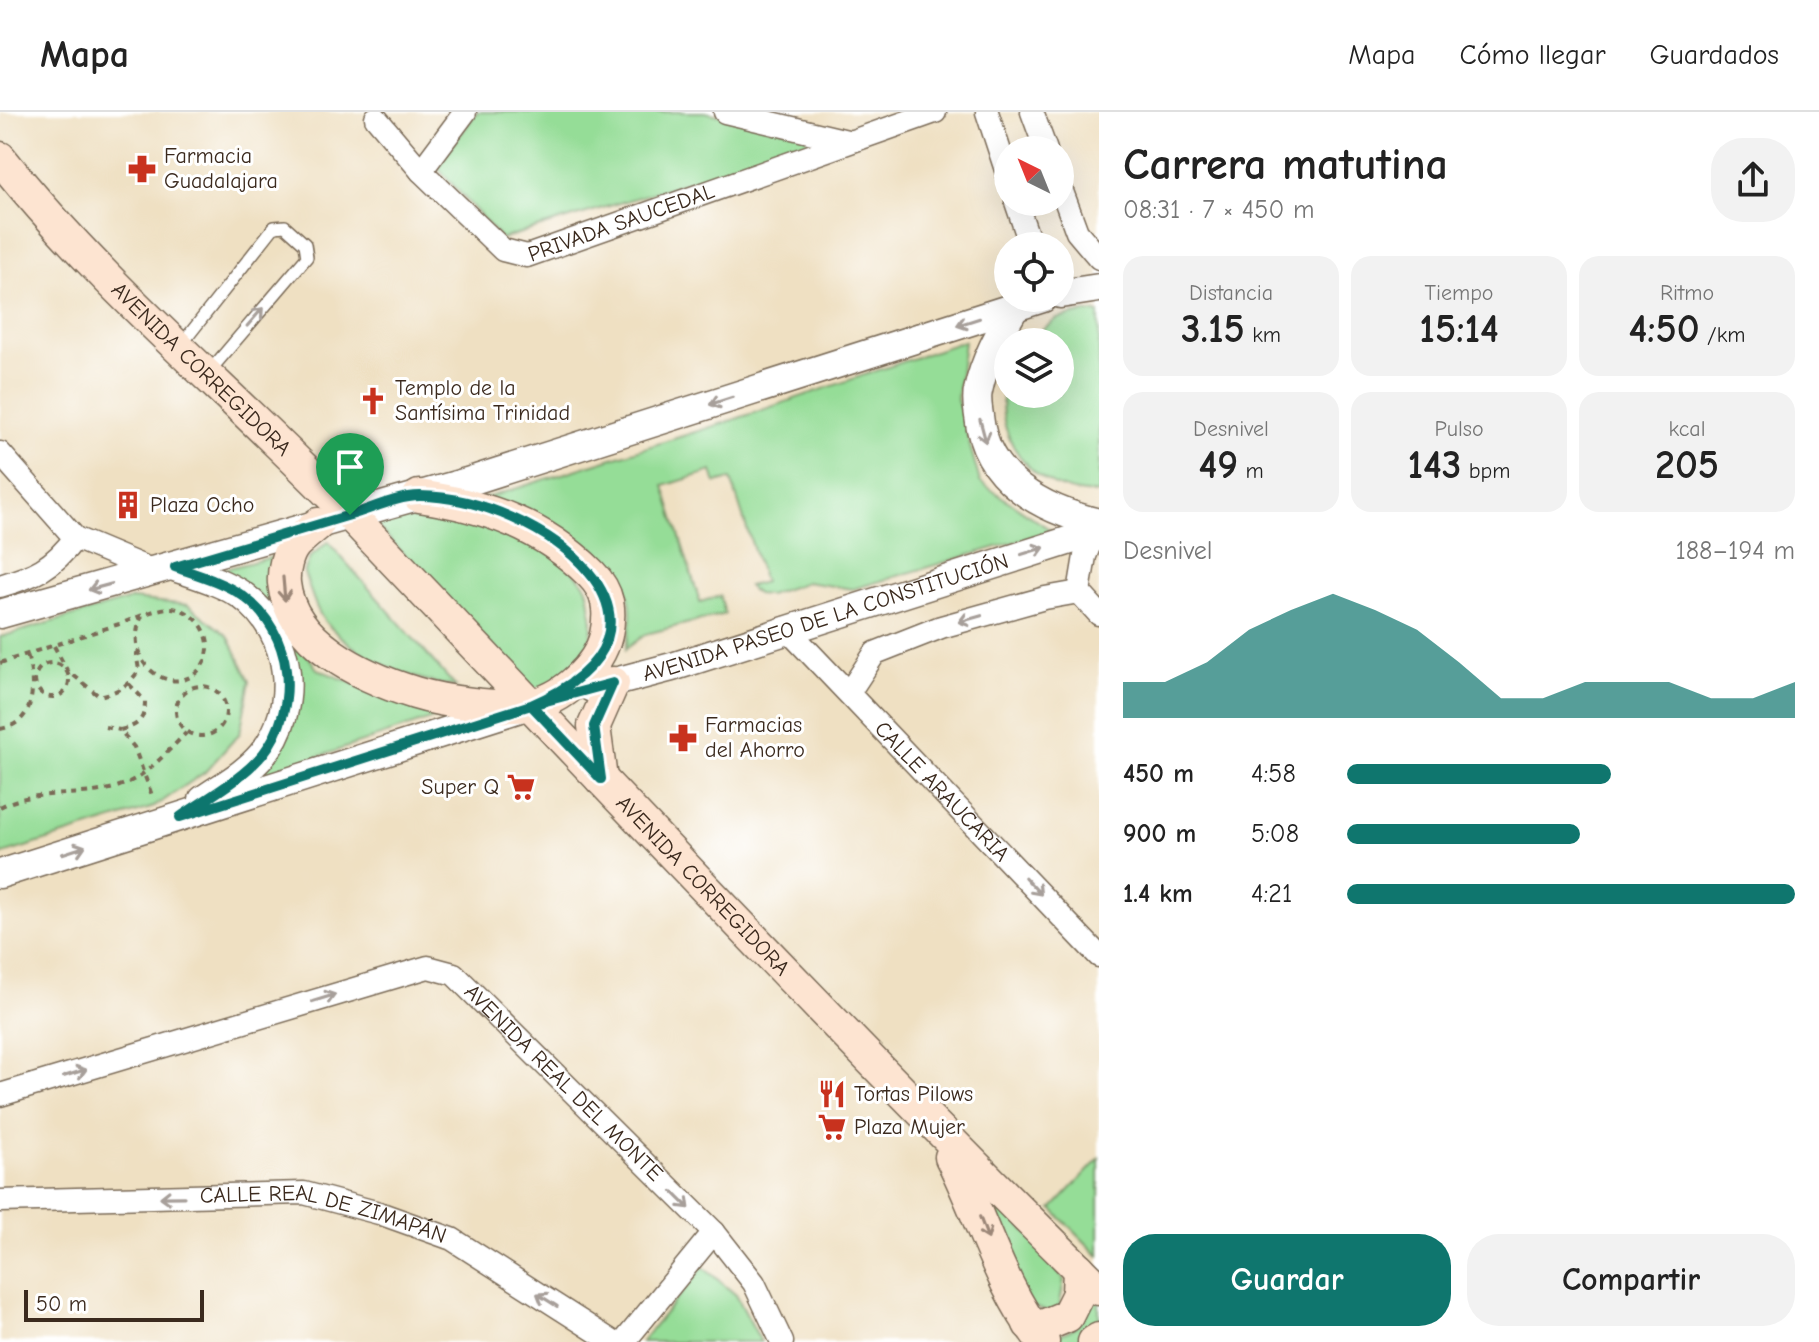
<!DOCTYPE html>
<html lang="es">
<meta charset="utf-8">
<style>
:root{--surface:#fff;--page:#f2f2f2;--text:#222;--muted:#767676;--line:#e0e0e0;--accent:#0f766e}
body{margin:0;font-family:"Comic Neue",sans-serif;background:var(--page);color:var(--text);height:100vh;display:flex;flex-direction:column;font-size:30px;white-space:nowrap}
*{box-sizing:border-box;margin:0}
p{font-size:26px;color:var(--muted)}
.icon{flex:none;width:44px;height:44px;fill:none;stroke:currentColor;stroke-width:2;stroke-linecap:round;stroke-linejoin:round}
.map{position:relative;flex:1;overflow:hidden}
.drawer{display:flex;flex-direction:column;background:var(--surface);width:720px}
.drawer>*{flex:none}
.needle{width:52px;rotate:317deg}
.fabs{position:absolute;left:994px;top:24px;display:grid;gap:16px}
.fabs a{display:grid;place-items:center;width:80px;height:80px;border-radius:50%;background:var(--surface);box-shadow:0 8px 32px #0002;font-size:40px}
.scale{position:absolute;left:24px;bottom:20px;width:180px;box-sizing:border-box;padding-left:8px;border:4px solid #3b2a1e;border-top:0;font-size:22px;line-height:28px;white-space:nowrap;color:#3b2a1e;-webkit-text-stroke:6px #fff;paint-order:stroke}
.pin{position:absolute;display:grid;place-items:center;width:68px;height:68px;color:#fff;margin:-82px -34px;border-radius:50% 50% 50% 0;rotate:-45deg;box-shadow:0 0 8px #0007}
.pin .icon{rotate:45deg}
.round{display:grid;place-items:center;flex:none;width:84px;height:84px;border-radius:32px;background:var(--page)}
.head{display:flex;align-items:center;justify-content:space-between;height:136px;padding:0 24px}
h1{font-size:44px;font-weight:600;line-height:60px}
.metrics{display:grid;grid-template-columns:repeat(3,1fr);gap:12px;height:136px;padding:8px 24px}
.metrics div{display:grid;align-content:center;border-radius:20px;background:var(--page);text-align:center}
.metrics b{font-size:40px;font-weight:600}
.metrics small{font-size:22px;font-weight:400}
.metrics p{font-size:22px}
.chart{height:224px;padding:16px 24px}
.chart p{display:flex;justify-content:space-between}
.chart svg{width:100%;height:144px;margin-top:8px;fill:var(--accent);opacity:.7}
.cta{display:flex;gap:16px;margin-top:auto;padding:16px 24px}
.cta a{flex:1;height:92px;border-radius:32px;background:var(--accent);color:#fff;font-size:32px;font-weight:600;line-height:92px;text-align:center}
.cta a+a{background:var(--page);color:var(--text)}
ul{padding:0 24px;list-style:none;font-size:26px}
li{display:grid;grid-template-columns:128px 96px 1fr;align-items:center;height:60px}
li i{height:20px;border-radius:10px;background:var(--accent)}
header{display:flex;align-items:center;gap:48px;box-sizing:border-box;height:112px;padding:0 40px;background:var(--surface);border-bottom:2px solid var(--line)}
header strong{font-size:38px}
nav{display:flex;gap:44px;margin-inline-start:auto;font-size:28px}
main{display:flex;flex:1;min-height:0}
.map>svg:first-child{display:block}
.green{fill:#95dd97;stroke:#68845a;stroke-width:2}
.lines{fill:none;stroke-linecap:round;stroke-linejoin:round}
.service-casing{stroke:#7a6a57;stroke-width:14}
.minor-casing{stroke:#7a6a57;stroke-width:25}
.tertiary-casing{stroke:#7a6a57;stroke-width:31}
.secondary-casing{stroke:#7a6a57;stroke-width:35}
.path{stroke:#7a6a57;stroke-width:4;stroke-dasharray:6 6;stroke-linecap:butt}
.service{stroke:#fff;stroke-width:11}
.minor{stroke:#fff;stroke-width:22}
.tertiary{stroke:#fff;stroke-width:28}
.secondary{stroke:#fde4d1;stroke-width:32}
.oneway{stroke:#a79f9a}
.oneway2{stroke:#9c8778}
.route-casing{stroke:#fff;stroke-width:16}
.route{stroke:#0f766e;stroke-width:10}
.labels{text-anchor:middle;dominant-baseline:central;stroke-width:6;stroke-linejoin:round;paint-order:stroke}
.poi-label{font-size:22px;fill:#3b2a1e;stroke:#fff;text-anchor:start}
.street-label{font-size:22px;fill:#3b2a1e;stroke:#fff}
</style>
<header>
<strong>Mapa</strong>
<nav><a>Mapa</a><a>Cómo llegar</a><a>Guardados</a></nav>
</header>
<main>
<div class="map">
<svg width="1099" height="1230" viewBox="0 0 1099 1230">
<rect width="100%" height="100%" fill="#fff"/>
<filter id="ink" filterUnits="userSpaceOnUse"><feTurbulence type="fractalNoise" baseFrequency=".0125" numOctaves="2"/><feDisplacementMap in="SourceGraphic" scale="16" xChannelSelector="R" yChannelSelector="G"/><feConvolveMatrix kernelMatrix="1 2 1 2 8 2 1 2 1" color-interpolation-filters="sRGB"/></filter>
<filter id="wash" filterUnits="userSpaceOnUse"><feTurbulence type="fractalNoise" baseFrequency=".006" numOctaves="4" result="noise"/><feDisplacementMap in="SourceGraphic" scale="32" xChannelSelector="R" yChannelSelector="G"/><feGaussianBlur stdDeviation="1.8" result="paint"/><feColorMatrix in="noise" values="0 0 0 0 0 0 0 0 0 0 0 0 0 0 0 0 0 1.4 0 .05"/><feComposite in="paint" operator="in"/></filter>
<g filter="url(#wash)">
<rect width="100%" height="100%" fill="#efe0c2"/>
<g class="green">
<path d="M477,0H705L829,27L501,127L437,55Z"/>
<path d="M1086,200L1099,201V381C1033,385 985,321 1008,259V282H1060V230H1026L1057,207Z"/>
<path d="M964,229L957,287L980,370L1052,419L853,477L806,470L769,483L756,482L748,474L764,470L731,367L716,371L712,359L664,374L700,490L720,484L725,502L646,522L626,537C629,520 634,499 628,482C614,440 525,391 483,387L727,310Z"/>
<path d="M451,403C496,416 555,433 585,473C590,480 590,494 591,503C598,543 565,562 535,579L373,410Z"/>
<path d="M328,430L456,575C409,567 361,548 327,512C316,501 310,476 304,461L310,445Z"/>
<path d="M273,445L272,491L317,557L437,605L255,666L295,557L216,459Z"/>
<path d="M132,487L188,493L228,524L250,569L240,621L205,660L154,695L0,743V525Z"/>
<path d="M1099,1047V1144L1052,1097Z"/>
<path d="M961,1054L1027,1120L1064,1168L1058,1203L1030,1194Z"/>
<path d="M703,1155L736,1183L761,1230H641Z"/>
<path d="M1088,1178L1099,1188V1214L1080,1230H1056L1051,1225C1078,1218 1092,1207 1088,1178Z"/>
</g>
</g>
<g filter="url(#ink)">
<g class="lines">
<defs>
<path id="service" d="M181,233L274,115L285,114L305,132L307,145L208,261"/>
<g id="minor">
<path d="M725,0L847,29"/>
<path d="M987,0L1008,64"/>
<path d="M1032,0L1046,38"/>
<path id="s1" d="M376,6L421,59L503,138L527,144L935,0"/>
<path d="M421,59L465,0"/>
<path d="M1060,74L1077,120L1099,146"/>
<path d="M1016,90L1031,134"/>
<path d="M0,341L75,426L156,460"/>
<path d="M0,474C34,464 53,456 75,426"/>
<path d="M1079,480L1085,444L1095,420"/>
<path id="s2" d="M786,516L1099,844"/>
<path d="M850,579L875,541L941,515L1045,486L1079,480L1099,502"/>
<path id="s3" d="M0,983L428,855L454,862L714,1120L754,1171L782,1230"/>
<path id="s4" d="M0,1089L304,1081L379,1101L452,1127L613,1230"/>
<path d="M624,1230L714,1120"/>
</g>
<g id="tertiary">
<path d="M1060,182L1099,176"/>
<path d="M1015,195C1000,221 984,249 978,279C976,287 978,296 979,304C985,368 1043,398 1099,411"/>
<path d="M175,455C198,463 223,470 243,484C293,521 301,596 262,643C246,662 223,674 203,688"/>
<path d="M0,502L467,370L1043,186"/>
<path id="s5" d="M592,576L672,555L1099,419"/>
<path d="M0,762L517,597"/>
</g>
<g id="secondary">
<path id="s6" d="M0,46C106,179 237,285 355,408C601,666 844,927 1099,1177"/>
<path d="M318,412C311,418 302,425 295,432C287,441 283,459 284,471C290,531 363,565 415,581C444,590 499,597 529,593C562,589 599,554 606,523C611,499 609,480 591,462C542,413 486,394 419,384"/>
<path d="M601,667L594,614L613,571"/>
<path d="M951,1045C982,1106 1000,1175 1043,1230"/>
<path d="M1029,1212L1043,1214L1067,1204L1078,1182L1079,1157"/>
<path d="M1094,1230L1099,1227"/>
</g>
</defs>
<use href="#service" class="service-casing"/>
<use href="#minor" class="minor-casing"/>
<use href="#tertiary" class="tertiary-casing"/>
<use href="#secondary" class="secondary-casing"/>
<g class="path">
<path d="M54,534L67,558L99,584C118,580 128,574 139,558L136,540"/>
<circle cx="52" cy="568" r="17"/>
<path d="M0,551C39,538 77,526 116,513C132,508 151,498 168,496C193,495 215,522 206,546C187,594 117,558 142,504"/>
<path d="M129,572L145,589C145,608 138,614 120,618L134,635L153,686"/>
<circle cx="201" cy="599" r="25"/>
<path d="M105,615L120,618"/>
<path d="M0,617C38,611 35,570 27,542"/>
<path d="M0,695C39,674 89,690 129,670C150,660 169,638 186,621"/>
</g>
<use href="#service" class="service"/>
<use href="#minor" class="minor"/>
<use href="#tertiary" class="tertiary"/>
<use href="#secondary" class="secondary"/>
</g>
<defs><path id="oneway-shaft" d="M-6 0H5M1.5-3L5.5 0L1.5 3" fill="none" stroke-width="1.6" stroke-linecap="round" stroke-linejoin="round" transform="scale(2)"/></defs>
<g class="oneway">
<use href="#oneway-shaft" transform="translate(255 205) rotate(-49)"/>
<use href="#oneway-shaft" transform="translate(968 210) rotate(162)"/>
<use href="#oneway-shaft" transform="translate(721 289) rotate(162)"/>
<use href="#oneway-shaft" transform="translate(983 319) rotate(75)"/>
<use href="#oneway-shaft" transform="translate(1033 439) rotate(-17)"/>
<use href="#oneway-shaft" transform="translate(100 475) rotate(165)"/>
<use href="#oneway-shaft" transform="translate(970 507) rotate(164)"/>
<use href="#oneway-shaft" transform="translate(74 738) rotate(-18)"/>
<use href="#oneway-shaft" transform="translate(1033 774) rotate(47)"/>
<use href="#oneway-shaft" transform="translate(324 886) rotate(-17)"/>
<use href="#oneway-shaft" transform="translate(75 961) rotate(-17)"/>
<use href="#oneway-shaft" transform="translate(172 1085) rotate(179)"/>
<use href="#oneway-shaft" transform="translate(681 1088) rotate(45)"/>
<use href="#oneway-shaft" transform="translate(547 1188) rotate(-148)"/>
</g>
<g class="oneway2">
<use href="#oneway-shaft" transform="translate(284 477) rotate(85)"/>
<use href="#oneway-shaft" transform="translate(984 1116) rotate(69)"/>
</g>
</g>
<g class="lines" filter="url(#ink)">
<defs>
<path id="route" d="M350,403L175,455C198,463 223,470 243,484C293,520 301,594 263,642C241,668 207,686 180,705L531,593L601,667L594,614L613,571L531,593C713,514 538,385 420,384C398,384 371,397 350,403"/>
</defs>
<use href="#route" class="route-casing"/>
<use href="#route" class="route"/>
</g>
<defs>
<symbol id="pharmacy-bare" viewBox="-9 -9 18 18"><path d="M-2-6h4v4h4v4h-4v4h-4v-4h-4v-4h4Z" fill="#c8321e" stroke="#fff" stroke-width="2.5" paint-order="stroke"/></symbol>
<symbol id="church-bare" viewBox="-9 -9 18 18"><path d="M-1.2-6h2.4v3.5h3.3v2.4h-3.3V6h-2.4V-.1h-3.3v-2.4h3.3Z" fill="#c8321e" stroke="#fff" stroke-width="2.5" paint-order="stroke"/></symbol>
<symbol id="building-bare" viewBox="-9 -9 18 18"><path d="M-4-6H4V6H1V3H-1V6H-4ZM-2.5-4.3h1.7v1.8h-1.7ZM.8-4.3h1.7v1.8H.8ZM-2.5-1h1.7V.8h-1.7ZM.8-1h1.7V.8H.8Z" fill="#c8321e" stroke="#fff" stroke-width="2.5" paint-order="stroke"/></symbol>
<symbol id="supermarket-bare" viewBox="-9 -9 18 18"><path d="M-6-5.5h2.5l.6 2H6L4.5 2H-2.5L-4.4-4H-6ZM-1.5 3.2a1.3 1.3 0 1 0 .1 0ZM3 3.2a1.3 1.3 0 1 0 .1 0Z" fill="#c8321e" stroke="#fff" stroke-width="2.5" paint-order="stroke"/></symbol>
<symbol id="restaurant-bare" viewBox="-9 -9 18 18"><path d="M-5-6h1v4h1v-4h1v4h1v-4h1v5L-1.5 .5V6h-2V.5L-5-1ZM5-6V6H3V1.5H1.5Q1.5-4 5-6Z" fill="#c8321e" stroke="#fff" stroke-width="2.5" paint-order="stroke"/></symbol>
</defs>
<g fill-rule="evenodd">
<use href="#pharmacy-bare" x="122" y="37" width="40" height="40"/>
<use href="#church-bare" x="353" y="269" width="40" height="40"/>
<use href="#building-bare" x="108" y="373" width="40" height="40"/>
<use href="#pharmacy-bare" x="663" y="606" width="40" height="40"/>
<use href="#supermarket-bare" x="501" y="655" width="40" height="40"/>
<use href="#restaurant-bare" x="812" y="962" width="40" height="40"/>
<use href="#supermarket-bare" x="812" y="995" width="40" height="40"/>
</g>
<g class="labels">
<g class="poi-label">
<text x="164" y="44">Farmacia<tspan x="164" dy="25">Guadalajara</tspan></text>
<text x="395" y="276">Templo de la<tspan x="395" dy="25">Santísima Trinidad</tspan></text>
<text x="150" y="393">Plaza Ocho</text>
<text x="705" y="613">Farmacias<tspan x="705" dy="25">del Ahorro</tspan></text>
<text x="499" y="675" text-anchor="end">Super Q</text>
<text x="854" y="982">Tortas Pilows</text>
<text x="854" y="1015">Plaza Mujer</text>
</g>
<g class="street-label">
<text stroke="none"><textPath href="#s1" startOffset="308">PRIVADA SAUCEDAL</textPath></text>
<text stroke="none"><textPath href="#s6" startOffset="292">AVENIDA CORREGIDORA</textPath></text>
<text stroke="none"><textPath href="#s5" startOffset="244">AVENIDA PASEO DE LA CONSTITUCIÓN</textPath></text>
<text stroke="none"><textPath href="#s2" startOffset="226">CALLE ARAUCARIA</textPath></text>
<text stroke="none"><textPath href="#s6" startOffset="1012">AVENIDA CORREGIDORA</textPath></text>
<text stroke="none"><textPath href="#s3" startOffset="628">AVENIDA REAL DEL MONTE</textPath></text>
<text stroke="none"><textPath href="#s4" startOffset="326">CALLE REAL DE ZIMAPÁN</textPath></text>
</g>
</g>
</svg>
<div class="fabs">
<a><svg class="needle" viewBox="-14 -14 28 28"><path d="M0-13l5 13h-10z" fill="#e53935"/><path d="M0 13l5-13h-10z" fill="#767676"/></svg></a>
<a><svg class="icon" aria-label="locate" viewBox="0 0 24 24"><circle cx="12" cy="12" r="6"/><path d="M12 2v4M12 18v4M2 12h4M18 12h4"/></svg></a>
<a><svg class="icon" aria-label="layers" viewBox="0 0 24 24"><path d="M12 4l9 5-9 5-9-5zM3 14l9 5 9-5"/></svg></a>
</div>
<div class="scale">50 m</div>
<div class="pin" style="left:350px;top:403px;background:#1e9e55"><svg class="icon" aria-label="arrive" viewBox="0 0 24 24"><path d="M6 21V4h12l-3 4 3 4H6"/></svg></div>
</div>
<section class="drawer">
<div class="head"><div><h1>Carrera matutina</h1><p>08:31 · 7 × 450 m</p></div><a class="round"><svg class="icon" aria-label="share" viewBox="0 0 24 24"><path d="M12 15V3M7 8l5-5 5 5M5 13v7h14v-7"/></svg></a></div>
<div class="metrics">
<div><p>Distancia</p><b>3.15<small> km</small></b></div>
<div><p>Tiempo</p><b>15:14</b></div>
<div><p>Ritmo</p><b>4:50<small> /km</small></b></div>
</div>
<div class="metrics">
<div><p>Desnivel</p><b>49<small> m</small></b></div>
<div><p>Pulso</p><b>143<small> bpm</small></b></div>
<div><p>kcal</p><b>205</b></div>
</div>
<div class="chart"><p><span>Desnivel</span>188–194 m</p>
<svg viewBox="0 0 160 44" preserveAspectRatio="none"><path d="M0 44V33L10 33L20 27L30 17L40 11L50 6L60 11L70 17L80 27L90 38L100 38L110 33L120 33L130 33L140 38L150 38L160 33V44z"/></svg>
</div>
<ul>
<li><b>450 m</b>4:58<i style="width:59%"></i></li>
<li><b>900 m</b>5:08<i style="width:52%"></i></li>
<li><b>1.4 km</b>4:21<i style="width:100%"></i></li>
</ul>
<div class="cta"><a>Guardar</a><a>Compartir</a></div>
</section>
</main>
